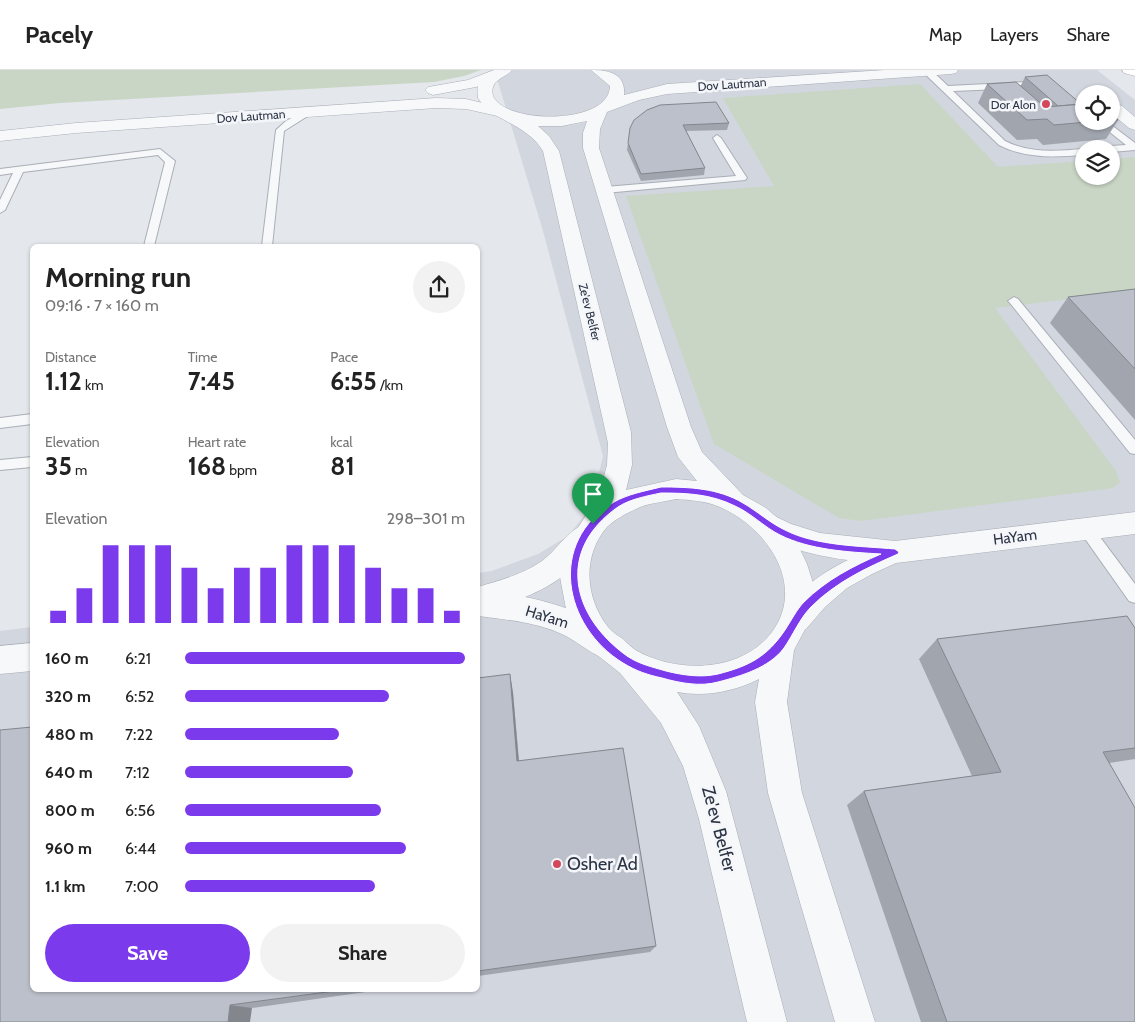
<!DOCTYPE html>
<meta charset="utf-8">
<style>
:root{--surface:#fff;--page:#f2f2f2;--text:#222;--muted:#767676;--line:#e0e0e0;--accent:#7c3aed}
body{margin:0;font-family:Cabin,sans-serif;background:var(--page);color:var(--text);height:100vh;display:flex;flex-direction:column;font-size:19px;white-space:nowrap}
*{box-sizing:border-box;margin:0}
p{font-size:16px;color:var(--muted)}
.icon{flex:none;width:28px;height:28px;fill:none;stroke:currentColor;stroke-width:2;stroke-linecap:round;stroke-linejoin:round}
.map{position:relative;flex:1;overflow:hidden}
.drawer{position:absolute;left:30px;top:174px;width:450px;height:748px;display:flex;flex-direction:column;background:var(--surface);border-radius:8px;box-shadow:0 1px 4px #0004}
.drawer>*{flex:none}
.buttons{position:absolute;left:1075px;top:15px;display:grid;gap:10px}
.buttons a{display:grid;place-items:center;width:45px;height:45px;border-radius:50%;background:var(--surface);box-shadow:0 1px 4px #0004;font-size:25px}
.pin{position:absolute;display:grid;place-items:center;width:42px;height:42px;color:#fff;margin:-51px -21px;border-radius:50% 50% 50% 0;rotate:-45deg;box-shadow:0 0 5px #0007}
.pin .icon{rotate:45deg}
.round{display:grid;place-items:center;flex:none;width:52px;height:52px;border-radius:26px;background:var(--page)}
.overview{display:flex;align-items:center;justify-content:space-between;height:85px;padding:0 15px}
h1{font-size:28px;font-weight:700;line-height:38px}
.metrics{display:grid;grid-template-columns:repeat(3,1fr);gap:8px;height:85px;padding:5px 15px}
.metrics div{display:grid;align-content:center}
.metrics b{font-size:25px;font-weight:700}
.metrics small{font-size:14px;font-weight:400}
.metrics p{font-size:14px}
.chart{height:140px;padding:10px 15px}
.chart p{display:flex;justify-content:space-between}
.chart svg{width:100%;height:90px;margin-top:5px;stroke:var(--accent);stroke-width:6}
.button{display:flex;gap:10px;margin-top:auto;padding:10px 15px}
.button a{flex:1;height:58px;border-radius:30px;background:var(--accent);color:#fff;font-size:20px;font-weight:700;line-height:58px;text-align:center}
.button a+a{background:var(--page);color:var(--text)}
ul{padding:0 15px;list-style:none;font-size:16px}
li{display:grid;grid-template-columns:80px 60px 1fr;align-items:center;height:38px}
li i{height:12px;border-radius:6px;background:var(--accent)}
header{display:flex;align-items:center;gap:30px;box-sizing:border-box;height:70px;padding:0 25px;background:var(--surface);border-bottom:1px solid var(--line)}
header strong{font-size:24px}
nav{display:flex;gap:28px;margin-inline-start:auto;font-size:18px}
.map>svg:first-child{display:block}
.built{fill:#d2d6de;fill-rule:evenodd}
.green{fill:#c9d6c5}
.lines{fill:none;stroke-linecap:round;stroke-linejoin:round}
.service-casing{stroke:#a9aeb7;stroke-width:2}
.minor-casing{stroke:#a9aeb7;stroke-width:1}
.tertiary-casing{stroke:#a9aeb7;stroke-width:1}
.secondary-casing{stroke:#a9aeb7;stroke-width:1}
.service{fill:#f7f8fa;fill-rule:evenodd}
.minor{fill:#f7f8fa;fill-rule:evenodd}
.tertiary{fill:#f7f8fa;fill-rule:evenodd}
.secondary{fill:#fff;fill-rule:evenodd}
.wall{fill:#a1a5ae}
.shaded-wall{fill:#83868d}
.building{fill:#bbc0ca;stroke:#83868d}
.route{fill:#7c3aed;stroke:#fff;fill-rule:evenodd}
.poi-dot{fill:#d1495b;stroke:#f4f6f9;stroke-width:2}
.labels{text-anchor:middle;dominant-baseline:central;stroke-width:5;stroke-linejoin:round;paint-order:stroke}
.far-street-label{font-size:12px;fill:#2b3445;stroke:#f4f6f9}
.far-poi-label{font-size:12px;fill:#2b3445;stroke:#f4f6f9;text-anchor:end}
.street-label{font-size:15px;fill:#2b3445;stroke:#f4f6f9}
.near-street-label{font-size:18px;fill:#2b3445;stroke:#f4f6f9}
.near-poi-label{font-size:18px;fill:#2b3445;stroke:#f4f6f9;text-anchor:start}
</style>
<header>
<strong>Pacely</strong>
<nav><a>Map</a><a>Layers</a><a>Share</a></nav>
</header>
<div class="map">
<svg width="1135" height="952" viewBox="0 0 1135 952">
<rect width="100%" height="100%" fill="#e4e7ec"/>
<path class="built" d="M514,0H1097L1135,30V952H0V561L32,557V919H478V503L492,501L538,484L568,466L591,437L603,386L543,161L495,2ZM1084,24H1111V51H1084ZM1084,79H1111V106H1084Z"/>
<g class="green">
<path d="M0,0H481L464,6L434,12L60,33L0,39Z"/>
<path d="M920,14L998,97L1084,91V106H1111V89L1135,87V221L995,238L1116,401L1120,412L1113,418L861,451L839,448L714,374L626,126L774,116L723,28Z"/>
</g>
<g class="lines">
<defs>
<g id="service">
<path d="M926,0H931L948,16L1027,12L1044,13V17L953,21L1005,71C1031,84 1056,81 1084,79V85C1054,87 1026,89 999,75L925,4L924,2Z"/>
<path d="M307,40L314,42L284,61L272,176H262L276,60L286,51Z"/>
<path d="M1096,51H1106L1135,73V80L1111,82V79H1107L1111,76L1126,75Z"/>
<path d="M717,65L721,68L747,108L745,110L605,123L600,120L605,117L736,106L713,68Z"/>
<path d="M160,79L175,91L154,176H144L165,92L158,85L23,102L5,140L0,143V130L13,103L0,105V99Z"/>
<path d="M1014,227L1018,229L1135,370V384L1130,383L1010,233L1008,231Z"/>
<path d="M32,344V354L0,358V348Z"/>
<path d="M32,387V397L0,400V390Z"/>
<path d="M1086,453L1091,455L1135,514V533L1129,531L1081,463L1079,459L1081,455Z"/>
</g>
<g id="minor">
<path d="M494,0H504L506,3L504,6L476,17L433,25L428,23L425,20L428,17L468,10Z"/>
<path d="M436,28L466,29L508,39L510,42L508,45L502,47L466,39L436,38L76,63L0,71V61L76,53Z"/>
<path d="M1116,34L1122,36L1135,47V60L1129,58L1111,43V36Z"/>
<path d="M766,442L791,454L820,463L895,471L1135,442V464L896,493L872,504L847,518L825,537L806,559L796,563L786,559L781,550C794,522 821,503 848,490C823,487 765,476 753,453L756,445Z"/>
<path d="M585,454L595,457L599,465C583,495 555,515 525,527C552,532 596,546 616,566C619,568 621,573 622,576L618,586L607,590C592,584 580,574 566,566C538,552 508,550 478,546V517C500,510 522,505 542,491C557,480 568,460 585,454Z"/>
<path d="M32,573V601L0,604V576Z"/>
</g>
<path id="tertiary" d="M512,0C507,7 496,8 493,17C482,53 609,60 610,16L591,0C608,0 626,3 624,25L667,14L885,0H958L956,3L951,4L667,24L639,30L607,42L600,59L599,78L691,357L702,382L743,425L766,438L781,451L794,467L807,494L813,513V532L809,552L794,580L787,632L802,723L875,952H835L768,723L755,632L759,609C733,622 705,627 677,622L699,656L726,721L787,952H747L699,749L683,696L661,653L620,603L587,577L566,539L560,507L566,476L596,430L601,417L607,395L608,373L543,81C525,52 492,52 478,28C474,3 494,0 512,0ZM587,51L583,63V78L667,357L678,387L697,411L676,409L626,420L632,395L631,362L559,81L549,66L538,56H562ZM676,429C691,430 706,431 720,437C766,457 807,514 772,562C742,602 679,604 637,581C632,578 627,573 623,569C618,566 612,562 608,557C585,528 582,486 607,457C614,450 627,443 636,439C647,433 664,432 676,429Z"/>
<path id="secondary" d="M1122,0H1135V6L1124,3Z"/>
</defs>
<use href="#service" class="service-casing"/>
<use href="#minor" class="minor-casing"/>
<use href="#tertiary" class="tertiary-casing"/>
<use href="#secondary" class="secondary-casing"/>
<use href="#service" class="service"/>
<use href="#minor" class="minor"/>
<use href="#tertiary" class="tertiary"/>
<use href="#secondary" class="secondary"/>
</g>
<g class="wall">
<path d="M1025,7L1084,51H1111V44L1118,50L1106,69L1043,75L1037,69L1017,70L978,33L987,14L1021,15Z"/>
<path d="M660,35L729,53L727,60L686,61L705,98L704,105L641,111L627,80L628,73Z"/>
<path d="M1135,219V350L1050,253L1068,227Z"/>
<path d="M1135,558V689L1109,693L1135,952H921L847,735L864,721L972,706L919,589L937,569Z"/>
<path d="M510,604L513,623L519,690L656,876L650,882L478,906V608Z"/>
<path d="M32,919H387L252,938L0,952Z"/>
</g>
<g class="shaded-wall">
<path d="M510,604L513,623L520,706L517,691Z"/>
<path d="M230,935L252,938L250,952H228Z"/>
</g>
<g class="building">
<path d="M1047,5L1081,34L1058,36L1025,7Z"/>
<path d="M1016,12L1045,37L1084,34V51H1098L1054,55L1047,49L1027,50L987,14Z"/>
<path d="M716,32L729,53L683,55L705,98L641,104L628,73L630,58L634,50L647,40L660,35Z"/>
<path d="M1111,44L1118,50H1111Z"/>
<path d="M1135,219V299L1068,227Z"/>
<path d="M1127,546L1135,558V678L1103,682L1135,738V952H947L864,721L1001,702L937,569Z"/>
<path d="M510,604L517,691L623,678L656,876L478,901V608Z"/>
<path d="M32,657V919H349L230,935L228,952H0V660Z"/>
</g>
<path class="route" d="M661,417C689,417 718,418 743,433C757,441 770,453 785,460C816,476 861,476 895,479L899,482L898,484C866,498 836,512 811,537C800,548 793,565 784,578C769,598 741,606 718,612C700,617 680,613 662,608C648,605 636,601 623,593C563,556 547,472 614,432C628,424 645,421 661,417ZM661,423C687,423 711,424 735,436C751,443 764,457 780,465C810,480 848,482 881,484C853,496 826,510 804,532C797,539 791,551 785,560C767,587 749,596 718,604C701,608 682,605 666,601C652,597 639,594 627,586C571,546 556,480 618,437C630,429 647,426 661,423Z"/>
<g class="poi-dot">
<circle cx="1046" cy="34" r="5"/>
<circle cx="557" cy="794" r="5"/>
</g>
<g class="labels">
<g class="far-street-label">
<text transform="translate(732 14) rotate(-4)">Dov Lautman</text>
<text transform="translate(251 46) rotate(-4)">Dov Lautman</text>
<text transform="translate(590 242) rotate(76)">Ze'ev Belfer</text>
</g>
<g class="far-poi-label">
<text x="1036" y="34">Dor Alon</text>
</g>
<g class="street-label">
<text transform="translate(1015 467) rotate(-7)">HaYam</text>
<text transform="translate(547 547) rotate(17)">HaYam</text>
</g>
<g class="near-street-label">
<text transform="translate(719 759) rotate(75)">Ze'ev Belfer</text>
</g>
<g class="near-poi-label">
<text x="567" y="794">Osher Ad</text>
</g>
</g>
</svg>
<div class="buttons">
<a><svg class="icon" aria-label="locate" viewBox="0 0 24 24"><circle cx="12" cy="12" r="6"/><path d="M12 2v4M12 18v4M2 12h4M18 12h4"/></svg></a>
<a><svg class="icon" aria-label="layers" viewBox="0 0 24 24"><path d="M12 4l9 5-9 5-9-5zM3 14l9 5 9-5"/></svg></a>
</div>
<div class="pin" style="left:593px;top:454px;background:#1e9e55"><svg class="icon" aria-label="arrive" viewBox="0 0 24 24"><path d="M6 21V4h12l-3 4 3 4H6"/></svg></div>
<section class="drawer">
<div class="overview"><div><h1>Morning run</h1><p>09:16 · 7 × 160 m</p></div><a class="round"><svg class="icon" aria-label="share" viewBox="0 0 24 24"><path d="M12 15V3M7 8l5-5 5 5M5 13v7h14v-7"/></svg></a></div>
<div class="metrics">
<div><p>Distance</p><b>1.12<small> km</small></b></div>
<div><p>Time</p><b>7:45</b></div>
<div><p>Pace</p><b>6:55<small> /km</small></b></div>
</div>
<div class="metrics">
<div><p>Elevation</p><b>35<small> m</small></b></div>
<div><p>Heart rate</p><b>168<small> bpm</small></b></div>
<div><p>kcal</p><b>81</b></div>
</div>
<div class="chart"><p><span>Elevation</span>298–301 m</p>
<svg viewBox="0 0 160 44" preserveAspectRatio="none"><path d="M5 44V38M15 44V27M25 44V6M35 44V6M45 44V6M55 44V17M65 44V27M75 44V17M85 44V17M95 44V6M105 44V6M115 44V6M125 44V17M135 44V27M145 44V27M155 44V38"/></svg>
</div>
<ul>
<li><b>160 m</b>6:21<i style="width:100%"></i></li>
<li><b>320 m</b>6:52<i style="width:73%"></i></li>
<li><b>480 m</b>7:22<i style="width:55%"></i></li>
<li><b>640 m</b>7:12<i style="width:60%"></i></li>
<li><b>800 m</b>6:56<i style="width:70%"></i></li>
<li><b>960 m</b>6:44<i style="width:79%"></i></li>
<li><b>1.1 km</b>7:00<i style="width:68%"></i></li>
</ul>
<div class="button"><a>Save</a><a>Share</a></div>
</section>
</div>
